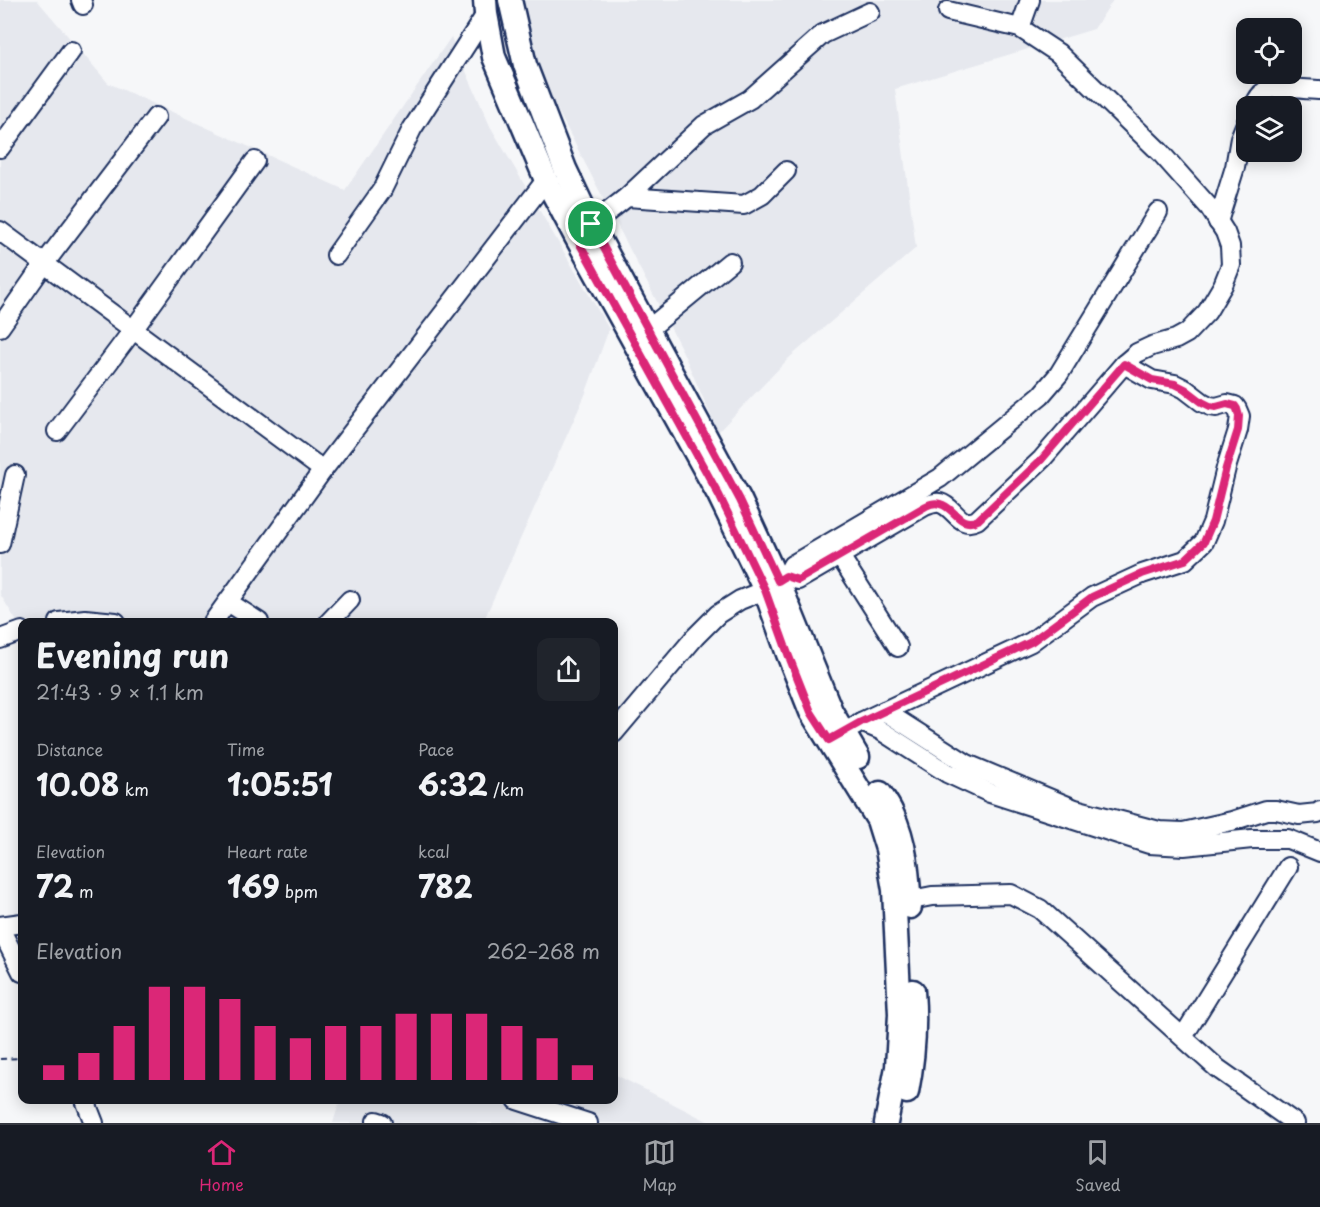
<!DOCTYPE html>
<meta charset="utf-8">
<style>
:root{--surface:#171b24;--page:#20242c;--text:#f1f3f6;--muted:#9ea1a6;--line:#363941;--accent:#db2777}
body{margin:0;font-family:"Playpen Sans",sans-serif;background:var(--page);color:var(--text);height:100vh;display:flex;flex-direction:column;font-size:22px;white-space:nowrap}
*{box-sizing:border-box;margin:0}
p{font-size:20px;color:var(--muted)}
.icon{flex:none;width:33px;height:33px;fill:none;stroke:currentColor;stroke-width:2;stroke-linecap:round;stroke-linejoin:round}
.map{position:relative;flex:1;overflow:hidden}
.sheet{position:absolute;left:18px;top:618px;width:600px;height:486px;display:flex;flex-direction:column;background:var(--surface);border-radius:12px;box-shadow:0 3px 15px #0003}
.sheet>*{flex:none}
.buttons{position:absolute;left:1236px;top:18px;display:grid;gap:12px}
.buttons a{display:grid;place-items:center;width:66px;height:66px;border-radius:12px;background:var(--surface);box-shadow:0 3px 15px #0003;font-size:30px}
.pin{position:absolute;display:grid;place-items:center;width:51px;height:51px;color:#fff;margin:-26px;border:3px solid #fff;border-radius:50%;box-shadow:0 2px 6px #0007}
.round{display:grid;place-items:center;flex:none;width:63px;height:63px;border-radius:12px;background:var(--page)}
.overview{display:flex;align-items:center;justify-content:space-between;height:102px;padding:0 18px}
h1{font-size:33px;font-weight:700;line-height:45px}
.figures{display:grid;grid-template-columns:repeat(3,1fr);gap:9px;height:102px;padding:6px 18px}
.figures div{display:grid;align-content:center}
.figures b{font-size:30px;font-weight:700}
.figures small{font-size:16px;font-weight:400}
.figures p{font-size:16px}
.chart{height:168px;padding:12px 18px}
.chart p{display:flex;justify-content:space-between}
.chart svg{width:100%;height:108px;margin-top:6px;stroke:var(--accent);stroke-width:6}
.tabs{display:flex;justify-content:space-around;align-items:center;height:84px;border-top:2px solid var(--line);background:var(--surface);font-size:16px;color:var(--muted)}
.tabs a{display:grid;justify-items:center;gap:3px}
.tabs .active{color:var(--accent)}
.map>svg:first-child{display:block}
.built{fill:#e6e8ee}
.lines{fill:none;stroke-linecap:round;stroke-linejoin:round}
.minor-casing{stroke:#1b2f5e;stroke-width:22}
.major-casing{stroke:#1b2f5e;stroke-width:27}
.path{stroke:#1b2f5e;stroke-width:2;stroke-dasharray:6 4.5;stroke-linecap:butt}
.minor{stroke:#fff;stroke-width:18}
.major{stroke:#fff;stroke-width:22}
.route-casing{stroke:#fff;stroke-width:12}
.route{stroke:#db2777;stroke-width:8}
</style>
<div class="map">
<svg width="1320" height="1123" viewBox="0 0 1320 1123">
<rect width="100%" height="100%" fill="#f6f7f9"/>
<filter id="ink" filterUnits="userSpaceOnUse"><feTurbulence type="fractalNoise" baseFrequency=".0167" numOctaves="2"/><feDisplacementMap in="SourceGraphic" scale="12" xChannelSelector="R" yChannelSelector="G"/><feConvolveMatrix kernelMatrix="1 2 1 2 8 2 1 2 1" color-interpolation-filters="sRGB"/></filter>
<g filter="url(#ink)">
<g class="built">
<path d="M0,0H37L108,83L345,190L451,37L490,126L609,329L585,395L483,622H22V630L0,594Z"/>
<path d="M522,0H1113L1094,29L895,89L916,248L789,358L718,432L682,350L531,59Z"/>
<path d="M614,1074L711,1123H333L340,1100H614Z"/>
</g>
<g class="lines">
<defs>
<g id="minor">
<path d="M81,0L83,5"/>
<path d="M1020,28L1030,0"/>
<path d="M1254,106C1257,100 1259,95 1265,91C1275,85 1308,90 1320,90"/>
<path d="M0,148L71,51"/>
<path d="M627,197L744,205L762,195L786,171"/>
<path d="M1218,222L1235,167L1240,138L1246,123"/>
<path d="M0,231L323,470"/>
<path d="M582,232L627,197L704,125L750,99L823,34L870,12"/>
<path d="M336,255L382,190L412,129L486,14"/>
<path d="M0,327L44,264L156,117"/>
<path d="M639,337L730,262"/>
<path d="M57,431L133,330L255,161"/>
<path d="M0,544L15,475"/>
<path d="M840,556L898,647"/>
<path d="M786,576L798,580L925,506C930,504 935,502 940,503C955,507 959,529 977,520L1042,459L1124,364L1137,353L1152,346L1176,339L1187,333L1207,312L1223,285L1231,265L1230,246L1225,232L1209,207L1160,152L1058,53L1020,28L948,11"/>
<path d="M228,602L259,622"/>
<path d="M59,622L85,619L116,622"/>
<path d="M213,622L323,470L546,180"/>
<path d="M329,622L350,600"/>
<path d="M0,639L22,631"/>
<path d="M884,711L967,764L1075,809L1159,831L1183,832L1232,821L1266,810H1276L1299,815L1318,813L1320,811"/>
<path d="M861,722L1031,642L1092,597L1142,574L1185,560L1204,542L1213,521L1226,468L1238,430L1240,416L1237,409L1235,406L1227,404L1216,407L1210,406L1202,402L1185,389L1175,384L1152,380L1124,364"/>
<path d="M855,726L861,722L880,730L947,773L990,793L1149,844L1184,846L1252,839H1288L1320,852"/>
<path d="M614,733L695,637L718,614L740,600L765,590L786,576L792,565L940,478L1041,395L1059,374L1158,212"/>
<path d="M896,903L932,896L1011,894L1040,909L1217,1068L1295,1123"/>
<path d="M0,926L22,923"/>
<path d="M0,928L22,972"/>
<path d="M1183,1037L1288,867"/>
<path d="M85,1100L94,1123"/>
<path d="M517,1100L588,1123"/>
<path d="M376,1121L382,1123"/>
</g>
<g id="major">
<path d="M485,0L486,14L494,57L546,180L576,237L719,495L765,590L788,654L811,712L878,820L887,849L894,890L900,1014L897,1067L886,1123"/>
<path d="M510,0L525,65L565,169L591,224L740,500L783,593L831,711L858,757"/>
<path d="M880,793C884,799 889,806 892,813C906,842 908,875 910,907"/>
<path d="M907,1092C914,1056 916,1027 913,991"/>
</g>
</defs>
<use href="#minor" class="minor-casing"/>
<use href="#major" class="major-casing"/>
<path class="path" d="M0,1059L22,1058"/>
<use href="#minor" class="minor"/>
<use href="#major" class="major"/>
</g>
</g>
<g class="lines" filter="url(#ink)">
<defs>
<path id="route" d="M591,224L740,500L778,581L786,576L798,580L926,506C930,504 935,502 940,504C955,507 959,529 978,520L1042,459L1124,364L1152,380L1175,384L1185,389L1202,402L1210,406L1216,407L1227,404L1235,406L1237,409L1239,416L1238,430L1226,468L1213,521L1204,542L1185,560L1142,574L1092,597L1031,642L861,722L829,740L811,712L788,654L765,590L719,495L576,237Z"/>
</defs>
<use href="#route" class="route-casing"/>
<use href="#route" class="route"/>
</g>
</svg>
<div class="buttons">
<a><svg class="icon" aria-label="locate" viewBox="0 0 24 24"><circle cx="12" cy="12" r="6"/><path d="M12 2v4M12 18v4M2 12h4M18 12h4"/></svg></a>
<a><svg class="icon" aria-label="layers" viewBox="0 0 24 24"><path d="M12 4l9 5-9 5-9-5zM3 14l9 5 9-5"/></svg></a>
</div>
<div class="pin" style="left:591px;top:224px;background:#1e9e55"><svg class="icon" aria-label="arrive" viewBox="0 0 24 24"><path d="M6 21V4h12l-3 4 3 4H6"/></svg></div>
<section class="sheet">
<div class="overview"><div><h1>Evening run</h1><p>21:43 · 9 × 1.1 km</p></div><a class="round"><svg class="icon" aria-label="share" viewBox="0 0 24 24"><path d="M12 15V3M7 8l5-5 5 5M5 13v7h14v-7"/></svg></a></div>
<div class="figures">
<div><p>Distance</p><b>10.08<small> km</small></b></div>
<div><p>Time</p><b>1:05:51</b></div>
<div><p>Pace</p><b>6:32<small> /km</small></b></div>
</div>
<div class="figures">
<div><p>Elevation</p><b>72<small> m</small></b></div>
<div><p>Heart rate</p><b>169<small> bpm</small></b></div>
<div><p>kcal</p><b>782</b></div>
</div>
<div class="chart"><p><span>Elevation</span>262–268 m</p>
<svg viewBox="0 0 160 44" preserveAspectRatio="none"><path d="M5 44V38M15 44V33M25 44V22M35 44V6M45 44V6M55 44V11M65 44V22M75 44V27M85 44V22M95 44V22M105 44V17M115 44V17M125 44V17M135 44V22M145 44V27M155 44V38"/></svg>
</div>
</section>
</div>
<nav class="tabs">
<a class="active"><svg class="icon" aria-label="home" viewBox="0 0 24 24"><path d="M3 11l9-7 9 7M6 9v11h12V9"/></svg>Home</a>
<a><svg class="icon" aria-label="map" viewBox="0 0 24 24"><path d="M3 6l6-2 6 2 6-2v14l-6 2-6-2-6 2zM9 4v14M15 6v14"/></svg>Map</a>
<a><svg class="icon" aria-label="saved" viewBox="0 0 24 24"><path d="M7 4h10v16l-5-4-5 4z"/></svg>Saved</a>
</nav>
